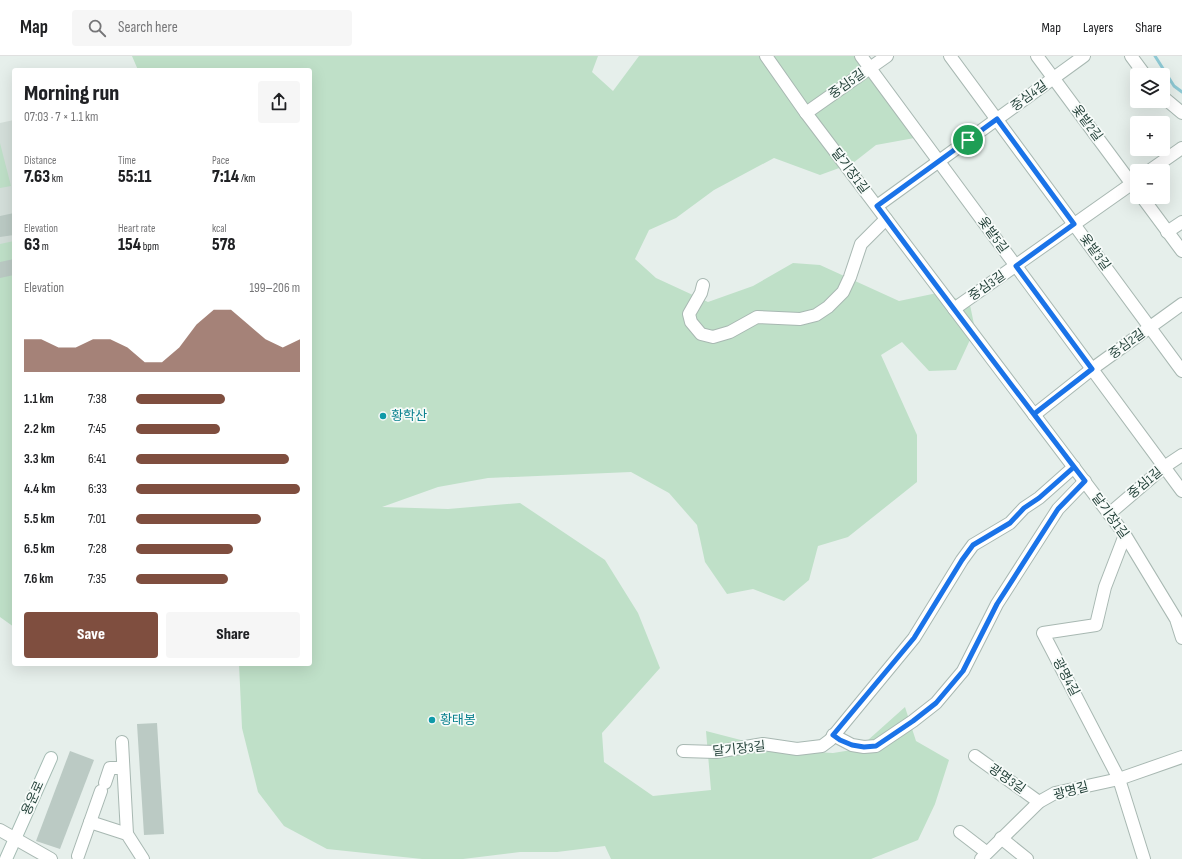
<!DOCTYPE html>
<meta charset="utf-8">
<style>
:root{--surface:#fff;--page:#f6f6f6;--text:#202124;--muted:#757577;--line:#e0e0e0;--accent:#7f4e3f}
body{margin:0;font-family:"Sofia Sans Condensed","Noto Sans KR",sans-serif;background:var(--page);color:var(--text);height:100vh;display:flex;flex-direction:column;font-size:15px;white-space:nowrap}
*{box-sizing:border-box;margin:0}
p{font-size:13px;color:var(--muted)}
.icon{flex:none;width:22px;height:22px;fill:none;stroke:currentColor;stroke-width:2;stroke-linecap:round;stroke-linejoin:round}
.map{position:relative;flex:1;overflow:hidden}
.drawer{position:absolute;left:12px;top:12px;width:300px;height:598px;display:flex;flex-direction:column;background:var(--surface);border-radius:4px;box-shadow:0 4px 16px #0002}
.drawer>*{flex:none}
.controls{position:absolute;left:1130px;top:12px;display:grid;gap:8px}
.controls a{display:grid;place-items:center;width:40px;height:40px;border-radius:4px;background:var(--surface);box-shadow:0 4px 16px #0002;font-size:20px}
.pin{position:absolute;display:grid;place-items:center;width:34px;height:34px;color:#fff;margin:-17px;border:2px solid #fff;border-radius:50%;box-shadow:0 1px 4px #0007}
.round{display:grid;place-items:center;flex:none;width:42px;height:42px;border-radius:4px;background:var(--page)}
.head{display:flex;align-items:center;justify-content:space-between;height:68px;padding:0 12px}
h1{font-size:22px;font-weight:800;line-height:30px}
.figures{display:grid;grid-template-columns:repeat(3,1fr);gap:6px;height:68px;padding:4px 12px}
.figures div{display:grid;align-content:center}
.figures b{font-size:17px;font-weight:800}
.figures small{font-size:11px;font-weight:400}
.figures p{font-size:11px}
.chart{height:112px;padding:8px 12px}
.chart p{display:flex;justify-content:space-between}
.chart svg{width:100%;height:72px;margin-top:4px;fill:var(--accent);opacity:.7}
.button{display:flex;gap:8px;margin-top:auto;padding:8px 12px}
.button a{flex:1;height:46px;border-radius:4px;background:var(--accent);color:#fff;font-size:16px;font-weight:800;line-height:46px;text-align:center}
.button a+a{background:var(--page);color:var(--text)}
ul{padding:0 12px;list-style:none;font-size:13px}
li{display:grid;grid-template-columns:64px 48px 1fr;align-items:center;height:30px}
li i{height:10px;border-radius:5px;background:var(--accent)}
header{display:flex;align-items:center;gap:24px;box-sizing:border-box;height:56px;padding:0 20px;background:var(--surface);border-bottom:1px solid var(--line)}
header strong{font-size:19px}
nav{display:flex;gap:22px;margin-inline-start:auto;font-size:14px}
.search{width:280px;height:36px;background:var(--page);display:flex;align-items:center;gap:10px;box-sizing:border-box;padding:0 14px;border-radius:4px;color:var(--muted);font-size:15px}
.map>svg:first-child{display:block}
.built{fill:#d4dfda}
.green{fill:#bfe0c8}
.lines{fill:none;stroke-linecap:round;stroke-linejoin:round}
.stream{stroke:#8ec9d4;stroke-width:3}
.building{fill:#bbcac4}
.street-casing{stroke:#a8b8b2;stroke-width:14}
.secondary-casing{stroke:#a4bbb3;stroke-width:14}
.street{stroke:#fff;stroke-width:12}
.secondary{stroke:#fff;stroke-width:12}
.route-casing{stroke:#fff;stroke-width:8}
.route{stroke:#1a73e8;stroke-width:5}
.culture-dot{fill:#0f9aa8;stroke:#f7fbf9;stroke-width:1.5}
.labels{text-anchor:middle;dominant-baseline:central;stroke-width:3.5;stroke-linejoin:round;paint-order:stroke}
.street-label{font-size:13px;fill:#24423a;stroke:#f7fbf9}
.culture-label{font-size:13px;fill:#0d838f;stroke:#f7fbf9;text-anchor:start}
</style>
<header>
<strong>Map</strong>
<div class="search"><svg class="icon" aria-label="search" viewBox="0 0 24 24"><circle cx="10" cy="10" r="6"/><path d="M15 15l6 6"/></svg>Search here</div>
<nav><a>Map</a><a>Layers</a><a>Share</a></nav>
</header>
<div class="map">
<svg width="1182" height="803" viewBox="0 0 1182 803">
<rect width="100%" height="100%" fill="#e6efeb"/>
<path class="built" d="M14,64V234L0,237V67Z"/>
<g class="green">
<path d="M132,0H598L592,16L613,35L639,0H863L920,81L876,89L853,107L820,119L774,102L714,134L676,162L649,174L635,203L656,222L708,246L753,230L793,207L820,209L899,245L942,236L970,249L975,273L956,314L929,315L902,286L881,299L917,379V426L848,481L818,490L809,524L784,545L753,533L727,538L705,506L697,469L669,437L631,416L488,422L438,431L382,451L448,453L520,447L605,504L638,557L660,612L602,677L604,706L653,740L711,734L706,675L779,694L833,697L858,693L905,651L916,685L949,704L935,748L918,784L871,803H611L605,790L557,796H520L463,803H422L327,793L284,770L258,736L242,672L239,608H310V14H138Z"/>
<path d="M0,87L11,130L0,132Z"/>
<path d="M14,185V571L0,561V188Z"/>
</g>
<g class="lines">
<path class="stream" d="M1155,0L1174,30L1182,36"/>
</g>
<g class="building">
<path d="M14,157V179L0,181V160Z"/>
<path d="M14,203V219L0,222V206Z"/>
<path d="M157,667L164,778L144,779L137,668Z"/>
<path d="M70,695L94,704L60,793L36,785Z"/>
</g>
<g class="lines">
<defs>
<g id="street">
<path d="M766,0L806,57L1125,479L1176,563L1182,582"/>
<path d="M861,0L1182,435"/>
<path d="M950,0L1182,315"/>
<path d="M1037,0L1137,135"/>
<path d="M1131,0L1145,19"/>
<path d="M1163,41L1182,57"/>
<path d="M806,57L887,0"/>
<path d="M1149,115L1182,92"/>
<path d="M1142,141L1182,195"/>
<path d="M877,150L1084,0"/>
<path d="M1167,176L1182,166"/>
<path d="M703,229L701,237L689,258L691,266L701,278L713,281L730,276L757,261L800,263L816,259L828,251L843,236L850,221L861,188L886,163"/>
<path d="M954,253L1137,124"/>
<path d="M1034,359L1092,313L1182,248"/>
<path d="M1109,458L1164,411L1182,399"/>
<path d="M1125,479L1105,531L1096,569L1043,577L1119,723L1144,803"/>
<path d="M833,679L852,689L864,691L876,690L913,665L936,647L963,615L997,548L1058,453L1085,425"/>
<path d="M122,686L127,778"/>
<path d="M683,695L716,696L763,688L797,693L822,690L830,684L914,582L962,504L973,489L1010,467L1024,452L1039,442L1074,411"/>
<path d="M975,700L1039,746"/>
<path d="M105,727L110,712H123"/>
<path d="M90,766L127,778L143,803"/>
<path d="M0,774L51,803"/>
<path d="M960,776L986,796"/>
<path d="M1001,782L1027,803"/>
<path d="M78,800L101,735"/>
<path d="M981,803L1039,746L1055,737L1119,723L1182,701"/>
</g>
<path id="secondary" d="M6,803L51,702"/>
</defs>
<use href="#street" class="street-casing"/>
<use href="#secondary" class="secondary-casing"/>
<use href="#street" class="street"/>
<use href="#secondary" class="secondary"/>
</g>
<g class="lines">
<defs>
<path id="route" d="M968,84L877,150C945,242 1015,334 1085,425L1058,453L997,548L963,615L936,647L913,665L876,690L864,691L852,689L840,684L833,679L914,582L962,504L973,489L1010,467L1024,452L1039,442L1074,411L1034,358L1092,313L1016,210L1074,168L997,63L968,84"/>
</defs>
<use href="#route" class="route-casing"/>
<use href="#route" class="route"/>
</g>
<g class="culture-dot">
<circle cx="383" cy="360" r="4"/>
<circle cx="432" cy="664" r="4"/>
</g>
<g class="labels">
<g class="street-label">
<text transform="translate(847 28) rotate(-35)">중심5길</text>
<text transform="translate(1029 40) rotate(-36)">중심4길</text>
<text transform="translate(1087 67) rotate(53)">옻밭2길</text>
<text transform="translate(850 115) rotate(53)">달기장1길</text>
<text transform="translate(993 179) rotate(54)">옻밭5길</text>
<text transform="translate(1095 196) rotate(54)">옻밭3길</text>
<text transform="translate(987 230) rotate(-35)">중심3길</text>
<text transform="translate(1127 288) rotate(-36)">중심2길</text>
<text transform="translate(1145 427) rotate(-40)">중심1길</text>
<text transform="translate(1110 460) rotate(54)">달기장1길</text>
<text transform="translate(1066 621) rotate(62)">광명4길</text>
<text transform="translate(739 693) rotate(-6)">달기장3길</text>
<text transform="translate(1007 723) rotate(35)">광명3길</text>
<text transform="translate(1071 735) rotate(-15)">광명길</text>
<text transform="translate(33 742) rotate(-66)">용운로</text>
</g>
<g class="culture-label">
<text x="391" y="360">황학산</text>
<text x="440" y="664">황태봉</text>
</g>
</g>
</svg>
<div class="controls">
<a><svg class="icon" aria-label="layers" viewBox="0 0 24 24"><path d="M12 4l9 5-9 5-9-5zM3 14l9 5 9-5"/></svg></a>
<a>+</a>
<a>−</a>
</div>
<div class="pin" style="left:968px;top:84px;background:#1e9e55"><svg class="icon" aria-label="arrive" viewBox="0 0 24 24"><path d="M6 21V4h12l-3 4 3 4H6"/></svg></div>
<section class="drawer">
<div class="head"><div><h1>Morning run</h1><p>07:03 · 7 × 1.1 km</p></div><a class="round"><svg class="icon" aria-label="share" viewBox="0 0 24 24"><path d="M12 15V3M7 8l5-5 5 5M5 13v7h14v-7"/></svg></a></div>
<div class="figures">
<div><p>Distance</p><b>7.63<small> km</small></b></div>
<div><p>Time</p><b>55:11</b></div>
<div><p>Pace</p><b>7:14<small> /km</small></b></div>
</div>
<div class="figures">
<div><p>Elevation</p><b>63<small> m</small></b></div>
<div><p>Heart rate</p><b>154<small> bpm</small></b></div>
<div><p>kcal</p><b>578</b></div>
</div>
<div class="chart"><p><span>Elevation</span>199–206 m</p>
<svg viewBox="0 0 160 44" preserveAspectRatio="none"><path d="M0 44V24L10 24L20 29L30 29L40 24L50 24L60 29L70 38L80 38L90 29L100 15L110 6L120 6L130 15L140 24L150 29L160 24V44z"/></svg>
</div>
<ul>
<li><b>1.1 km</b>7:38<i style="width:54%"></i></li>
<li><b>2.2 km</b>7:45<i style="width:51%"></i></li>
<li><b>3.3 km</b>6:41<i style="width:93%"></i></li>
<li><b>4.4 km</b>6:33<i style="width:100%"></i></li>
<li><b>5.5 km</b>7:01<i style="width:76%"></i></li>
<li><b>6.5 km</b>7:28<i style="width:59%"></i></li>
<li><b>7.6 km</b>7:35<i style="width:56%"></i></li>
</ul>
<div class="button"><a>Save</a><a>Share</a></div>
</section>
</div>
